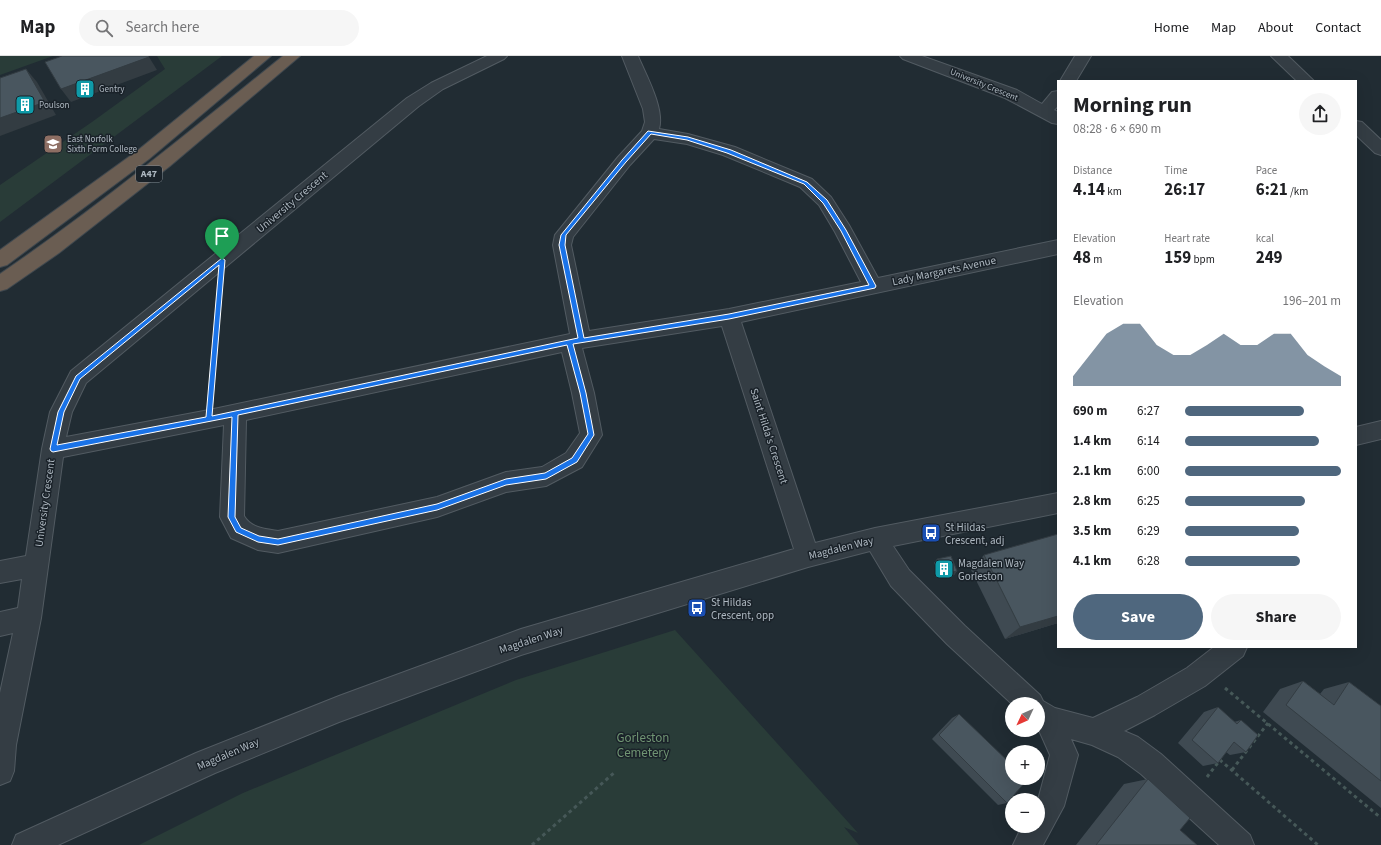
<!DOCTYPE html>
<meta charset="utf-8">
<style>
:root{--surface:#fff;--page:#f6f6f6;--text:#202124;--muted:#757577;--line:#e0e0e0;--accent:#4f677e}
body{margin:0;font-family:"Source Sans 3",sans-serif;background:var(--page);color:var(--text);height:100vh;display:flex;flex-direction:column;font-size:15px;white-space:nowrap}
*{box-sizing:border-box;margin:0}
p{font-size:13px;color:var(--muted)}
.icon{flex:none;width:22px;height:22px;fill:none;stroke:currentColor;stroke-width:2;stroke-linecap:round;stroke-linejoin:round}
.map{position:relative;flex:1;overflow:hidden}
.panel{position:absolute;left:1057px;top:24px;width:300px;height:568px;display:flex;flex-direction:column;background:var(--surface);border-radius:0px;box-shadow:0 4px 16px #0002}
.panel>*{flex:none}
.needle{width:26px;rotate:226deg}
.tools{position:absolute;left:1005px;top:641px;display:grid;gap:8px}
.tools a{display:grid;place-items:center;width:40px;height:40px;border-radius:50%;background:var(--surface);box-shadow:0 4px 16px #0002;font-size:20px}
.pin{position:absolute;display:grid;place-items:center;width:34px;height:34px;color:#fff;margin:-41px -17px;border-radius:50% 50% 50% 0;rotate:-45deg;box-shadow:0 0 4px #0007}
.pin .icon{rotate:45deg}
.round{display:grid;place-items:center;flex:none;width:42px;height:42px;border-radius:21px;background:var(--page)}
.overview{display:flex;align-items:center;justify-content:space-between;height:68px;padding:0 16px}
h1{font-size:22px;font-weight:700;line-height:30px}
.stats{display:grid;grid-template-columns:repeat(3,1fr);gap:6px;height:68px;padding:4px 16px}
.stats div{display:grid;align-content:center}
.stats b{font-size:17px;font-weight:700}
.stats small{font-size:11px;font-weight:400}
.stats p{font-size:11px}
.chart{height:112px;padding:8px 16px}
.chart p{display:flex;justify-content:space-between}
.chart svg{width:100%;height:72px;margin-top:4px;fill:var(--accent);opacity:.7}
.cta{display:flex;gap:8px;margin-top:auto;padding:8px 16px}
.cta a{flex:1;height:46px;border-radius:24px;background:var(--accent);color:#fff;font-size:16px;font-weight:700;line-height:46px;text-align:center}
.cta a+a{background:var(--page);color:var(--text)}
ul{padding:0 16px;list-style:none;font-size:13px}
li{display:grid;grid-template-columns:64px 48px 1fr;align-items:center;height:30px}
li i{height:10px;border-radius:5px;background:var(--accent)}
header{display:flex;align-items:center;gap:24px;box-sizing:border-box;height:56px;padding:0 20px;background:var(--surface);border-bottom:1px solid var(--line)}
header strong{font-size:19px}
nav{display:flex;gap:22px;margin-inline-start:auto;font-size:14px}
.search{width:280px;height:36px;background:var(--page);display:flex;align-items:center;gap:10px;box-sizing:border-box;padding:0 14px;border-radius:22px;color:var(--muted);font-size:15px}
.map>svg:first-child{display:block}
.green{fill:#293c38}
.lines{fill:none;stroke-linecap:round;stroke-linejoin:round}
.minor-casing{stroke:#525b62;stroke-width:2}
.highway-casing{stroke:#3f484f;stroke-width:2}
.path-far1{stroke:#465858;stroke-width:2.5;stroke-dasharray:3 3;stroke-linecap:butt}
.path{stroke:#465858;stroke-width:3;stroke-dasharray:3.5 3.5;stroke-linecap:butt}
.minor{fill:#343d44;fill-rule:evenodd}
.highway{fill:#6a5d52;fill-rule:evenodd}
.wall{fill:#3f4a52}
.shaded-wall{fill:#333c42}
.building{fill:#49565f;stroke:#333c42}
.route{fill:#1a73e8;stroke:#fff;fill-rule:evenodd}
.labels{text-anchor:middle;dominant-baseline:central;stroke-width:3;stroke-linejoin:round;paint-order:stroke}
.far-street-label{font-size:9px;fill:#aeb8c1;stroke:#1a2229}
.far-poi-label{font-size:9px;fill:#aeb8c1;stroke:#1a2229;text-anchor:start}
.shield{fill:#1a2229;stroke:#828b93;stroke-width:1}
.shield-label{font-size:10px;font-weight:bold;fill:#aeb8c1}
.street-label{font-size:11px;fill:#aeb8c1;stroke:#1a2229}
.poi-label{font-size:11px;fill:#aeb8c1;stroke:#1a2229;text-anchor:start}
.near-park-label{font-size:13px;fill:#709573;stroke:#1a2229}
</style>
<header>
<strong>Map</strong>
<div class="search"><svg class="icon" aria-label="search" viewBox="0 0 24 24"><circle cx="10" cy="10" r="6"/><path d="M15 15l6 6"/></svg>Search here</div>
<nav><a>Home</a><a>Map</a><a>About</a><a>Contact</a></nav>
</header>
<div class="map">
<svg width="1381" height="789" viewBox="0 0 1381 789">
<rect width="100%" height="100%" fill="#212c33"/>
<g class="green">
<path d="M0,0H53L0,19Z"/>
<path d="M157,0H222L0,166V129L92,66L165,13Z"/>
<path d="M675,574L858,777L844,771L859,789H139L243,737L516,624Z"/>
</g>
<g class="lines">
<defs>
<g id="minor">
<path d="M487,0H507L504,3L443,33L419,50L86,327L72,356L66,381L209,354L570,278L553,189L555,179L618,101L642,75L645,66L643,53L622,0H638C646,19 665,53 659,73L688,78L735,91L812,123L831,141L849,169L878,222L1058,184V198L741,266L815,487L875,472L1058,437V457L893,490L909,514L965,570L1040,639L1043,645L1055,652L1093,662L1137,641L1187,612L1214,591H1247L1243,600L1205,630L1155,659L1124,675L1138,681L1161,698L1250,779L1254,789H1219L1141,718L1118,701L1092,689L1071,683L1078,699L1064,750L1043,789H1013L1022,770H1038V744L1050,699L1038,672V648H1012L947,588L891,530L870,495L808,511L521,599L339,666L215,717L58,789H12L16,779L196,697L339,640L521,573L794,493L722,270L582,292L594,337L602,379L582,411L546,430L506,436L437,461L278,497L258,494L231,482L220,461L224,369L63,401L41,562L16,689L14,715L10,725L0,729V637L13,577L0,580V556L18,552L22,523L0,527V505L26,500L42,393L50,356L71,315L407,42L431,27ZM654,83L687,88L723,99L800,131L819,149L835,176L861,226L729,253L589,275L571,189L573,181L630,109ZM562,296L572,337L580,377L566,397L542,411L506,416L437,441L278,475C265,473 251,472 244,460L246,364Z"/>
<path d="M900,0H922L1017,34L1042,48L1052,36L1058,35V50L1054,54L1058,56V68L1052,67L1005,42L903,3Z"/>
<path d="M1075,0H1091L1076,25H1060Z"/>
<path d="M1271,0H1288L1314,25H1297Z"/>
<path d="M1356,65L1362,66L1381,84V99L1375,97L1356,79Z"/>
<path d="M1381,365V383L1356,389V371Z"/>
</g>
<g id="highway">
<path d="M254,0H271L149,103L7,209L0,211V194L137,95Z"/>
<path d="M283,0H300L170,110L59,197L7,233L0,235V218C98,151 190,75 283,0Z"/>
</g>
</defs>
<use href="#minor" class="minor-casing"/>
<use href="#highway" class="highway-casing"/>
<path class="path-far1" d="M211,339L220,234"/>
<g class="path">
<path d="M1225,632L1381,762"/>
<path d="M1232,714L1268,667"/>
<path d="M1207,721L1220,704L1318,789"/>
<path d="M532,789L615,716"/>
</g>
<use href="#minor" class="minor"/>
<use href="#highway" class="highway"/>
</g>
<g class="wall">
<path d="M984,499L1058,567L1005,583L971,514Z"/>
<path d="M937,503L957,515L954,519L941,522L934,507Z"/>
<path d="M1303,625L1320,638L1324,633L1349,626L1381,650V752L1263,656L1280,633Z"/>
<path d="M1218,651L1234,666L1241,664L1246,696L1230,699L1226,696L1218,707L1203,710L1178,687L1204,656Z"/>
<path d="M959,658L1007,747L998,749L932,683L952,662Z"/>
<path d="M1148,723L1180,774L1197,789H1076L1124,728Z"/>
</g>
<g class="shaded-wall">
<path d="M149,1L157,14L71,46L61,33Z"/>
<path d="M26,13L37,26L56,59L0,80V62Z"/>
<path d="M957,515L954,519L941,522L944,518Z"/>
<path d="M1058,560V567L1005,583L1020,571Z"/>
</g>
<g class="building">
<path d="M62,0H148L149,1L61,33L45,6Z"/>
<path d="M26,13L45,46L0,62V22Z"/>
<path d="M1058,478V560L1020,571L984,499Z"/>
<path d="M951,500L957,515L944,518L937,503Z"/>
<path d="M1303,625L1334,649L1349,626L1381,650V725L1286,649Z"/>
<path d="M1218,651L1237,668L1241,664L1258,679L1246,696L1234,686L1218,707L1192,684Z"/>
<path d="M959,658L1012,709V722H1025L1027,724L1007,747L939,679Z"/>
<path d="M1148,723L1190,762L1180,774L1197,789H1096Z"/>
</g>
<path class="route" d="M648,75L688,81L731,94L807,126L827,144L846,174L876,230L875,232L729,263L573,288L586,337L594,379L577,406L546,423L506,429L437,454L278,489L258,486L236,476L228,461L232,361L53,396L51,395L50,393L58,356L76,320L222,202L225,204L212,360L578,282L559,189L561,179L622,104ZM651,78L687,84L727,97L804,128L823,147L841,175L869,229L729,258L584,282L565,189L566,179L626,106ZM219,209L206,361L57,389L64,356L80,323ZM567,289L580,337L588,378L572,402L545,417L506,423L437,448L278,483L259,480L241,472L235,461L238,359Z"/>
<defs>
<symbol id="building-square" viewBox="-11 -11 22 22"><rect x="-9" y="-9" width="18" height="18" rx="4" fill="#0f9aa8" stroke="#1a2229"/><path d="M-4-6H4V6H1V3H-1V6H-4ZM-2.5-4.3h1.7v1.8h-1.7ZM.8-4.3h1.7v1.8H.8ZM-2.5-1h1.7V.8h-1.7ZM.8-1h1.7V.8H.8Z" fill="#fff"/></symbol>
<symbol id="university-square" viewBox="-11 -11 22 22"><rect x="-9" y="-9" width="18" height="18" rx="4" fill="#8d6e63" stroke="#1a2229"/><path d="M0-5L7-2L0 1L-7-2ZM-4 1L0 2.5L4 1V4Q0 6-4 4Z" fill="#fff"/></symbol>
<symbol id="bus-square" viewBox="-11 -11 22 22"><rect x="-9" y="-9" width="18" height="18" rx="4" fill="#1a4fb4" stroke="#1a2229"/><path d="M-5-6H5V4H4V6H2V4H-2V6H-4V4H-5ZM-3.5-4V0h7V-4ZM-3.5 1.2v1.5H-2V1.2ZM2 1.2v1.5H3.5V1.2Z" fill="#fff"/></symbol>
</defs>
<g fill-rule="evenodd">
<use href="#building-square" x="74" y="22" width="22" height="22"/>
<use href="#building-square" x="14" y="38" width="22" height="22"/>
<use href="#university-square" x="42" y="77" width="22" height="22"/>
<use href="#bus-square" x="920" y="466" width="22" height="22"/>
<use href="#building-square" x="933" y="502" width="22" height="22"/>
<use href="#bus-square" x="686" y="541" width="22" height="22"/>
</g>
<g class="labels">
<g class="far-street-label">
<text transform="translate(984 29) rotate(22)">University Crescent</text>
</g>
<g class="far-poi-label">
<text x="99" y="33">Gentry</text>
<text x="39" y="49">Poulson</text>
<text x="67" y="83">East Norfolk<tspan x="67" dy="10">Sixth Form College</tspan></text>
</g>
<rect class="shield" x="136" y="110" width="26" height="16" rx="3"/>
<g class="shield-label">
<text x="149" y="118">A47</text>
</g>
<g class="street-label">
<text transform="translate(292 146) rotate(-40)">University Crescent</text>
<text transform="translate(944 215) rotate(-12)">Lady Margarets Avenue</text>
<text transform="translate(769 380) rotate(72)">Saint Hilda's Crescent</text>
<text transform="translate(45 447) rotate(-82)">University Crescent</text>
<text transform="translate(841 492) rotate(-14)">Magdalen Way</text>
<text transform="translate(531 584) rotate(-18)">Magdalen Way</text>
<text transform="translate(228 698) rotate(-23)">Magdalen Way</text>
</g>
<g class="poi-label">
<text x="945" y="471">St Hildas<tspan x="945" dy="13">Crescent, adj</tspan></text>
<text x="958" y="507">Magdalen Way<tspan x="958" dy="13">Gorleston</tspan></text>
<text x="711" y="546">St Hildas<tspan x="711" dy="13">Crescent, opp</tspan></text>
</g>
<g class="near-park-label">
<text x="643" y="682">Gorleston<tspan x="643" dy="15">Cemetery</tspan></text>
</g>
</g>
</svg>
<div class="tools">
<a><svg class="needle" viewBox="-14 -14 28 28"><path d="M0-13l5 13h-10z" fill="#e53935"/><path d="M0 13l5-13h-10z" fill="#757577"/></svg></a>
<a>+</a>
<a>−</a>
</div>
<div class="pin" style="left:222px;top:204px;background:#1e9e55"><svg class="icon" aria-label="arrive" viewBox="0 0 24 24"><path d="M6 21V4h12l-3 4 3 4H6"/></svg></div>
<section class="panel">
<div class="overview"><div><h1>Morning run</h1><p>08:28 · 6 × 690 m</p></div><a class="round"><svg class="icon" aria-label="share" viewBox="0 0 24 24"><path d="M12 15V3M7 8l5-5 5 5M5 13v7h14v-7"/></svg></a></div>
<div class="stats">
<div><p>Distance</p><b>4.14<small> km</small></b></div>
<div><p>Time</p><b>26:17</b></div>
<div><p>Pace</p><b>6:21<small> /km</small></b></div>
</div>
<div class="stats">
<div><p>Elevation</p><b>48<small> m</small></b></div>
<div><p>Heart rate</p><b>159<small> bpm</small></b></div>
<div><p>kcal</p><b>249</b></div>
</div>
<div class="chart"><p><span>Elevation</span>196–201 m</p>
<svg viewBox="0 0 160 44" preserveAspectRatio="none"><path d="M0 44V38L10 25L20 12L30 6L40 6L50 19L60 25L70 25L80 19L90 12L100 19L110 19L120 12L130 12L140 25L150 32L160 38V44z"/></svg>
</div>
<ul>
<li><b>690 m</b>6:27<i style="width:76%"></i></li>
<li><b>1.4 km</b>6:14<i style="width:86%"></i></li>
<li><b>2.1 km</b>6:00<i style="width:100%"></i></li>
<li><b>2.8 km</b>6:25<i style="width:77%"></i></li>
<li><b>3.5 km</b>6:29<i style="width:73%"></i></li>
<li><b>4.1 km</b>6:28<i style="width:74%"></i></li>
</ul>
<div class="cta"><a>Save</a><a>Share</a></div>
</section>
</div>
